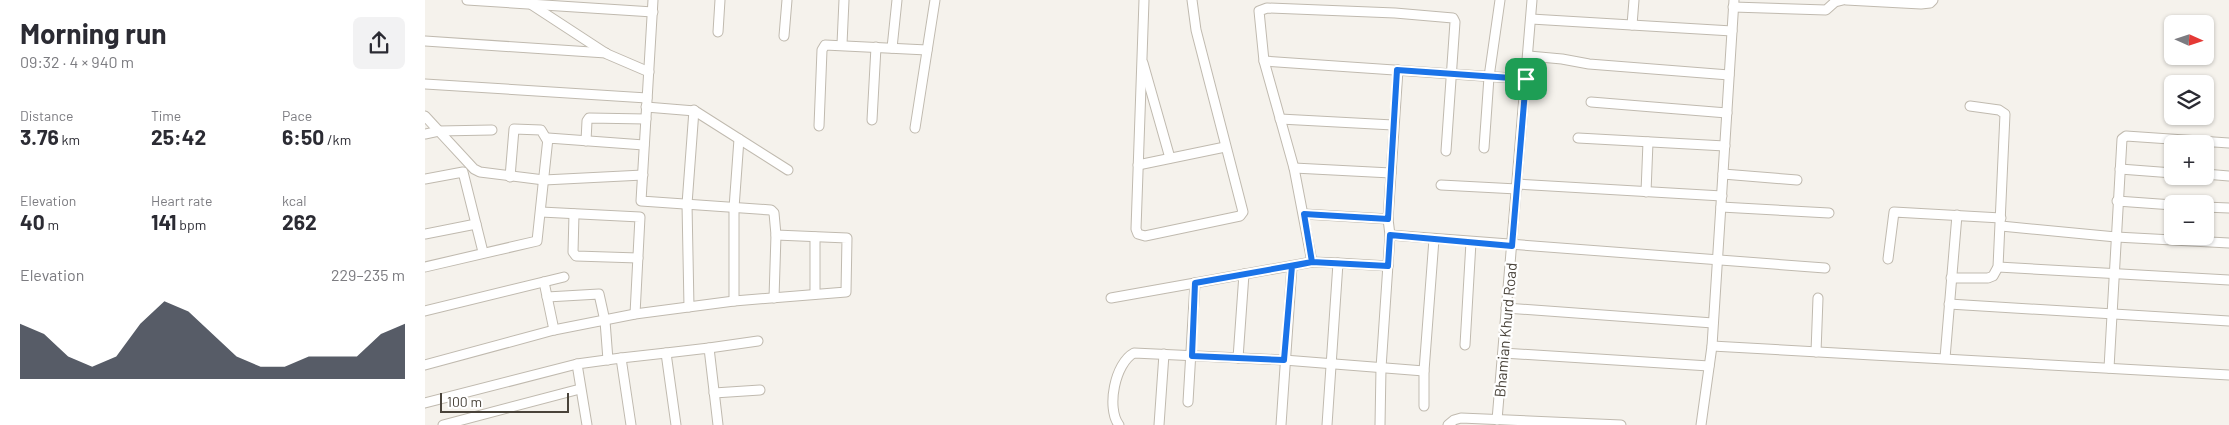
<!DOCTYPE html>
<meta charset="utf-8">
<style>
:root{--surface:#fff;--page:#f2f2f3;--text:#2b2b33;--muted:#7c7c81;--accent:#111827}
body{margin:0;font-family:Barlow,sans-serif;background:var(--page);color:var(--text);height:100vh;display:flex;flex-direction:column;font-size:19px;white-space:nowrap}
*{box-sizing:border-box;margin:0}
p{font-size:16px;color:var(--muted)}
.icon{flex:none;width:28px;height:28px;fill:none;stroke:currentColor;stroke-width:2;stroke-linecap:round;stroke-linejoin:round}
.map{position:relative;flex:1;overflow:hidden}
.drawer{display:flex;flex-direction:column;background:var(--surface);width:425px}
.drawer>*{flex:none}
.needle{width:32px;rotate:93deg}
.controls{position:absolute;left:1739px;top:15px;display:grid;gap:10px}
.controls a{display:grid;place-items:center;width:50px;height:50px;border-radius:8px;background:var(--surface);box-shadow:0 1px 4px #0004;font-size:25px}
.scale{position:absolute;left:15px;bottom:12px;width:129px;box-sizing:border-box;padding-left:5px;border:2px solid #49433a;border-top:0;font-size:14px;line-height:18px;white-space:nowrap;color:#49433a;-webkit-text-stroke:4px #fff;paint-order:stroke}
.pin{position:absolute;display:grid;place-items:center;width:42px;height:42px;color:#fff;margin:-21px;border-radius:10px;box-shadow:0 2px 8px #0006}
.round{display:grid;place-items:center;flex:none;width:52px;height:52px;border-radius:8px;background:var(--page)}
.headline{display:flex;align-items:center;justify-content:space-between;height:85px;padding:0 20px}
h1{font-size:28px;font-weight:700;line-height:38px}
.stats{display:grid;grid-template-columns:repeat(3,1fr);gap:8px;height:85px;padding:5px 20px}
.stats div{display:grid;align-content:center}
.stats b{font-size:21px;font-weight:700}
.stats small{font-size:14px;font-weight:400}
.stats p{font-size:14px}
.chart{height:140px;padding:10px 20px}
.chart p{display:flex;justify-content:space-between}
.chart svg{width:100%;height:90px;margin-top:5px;fill:var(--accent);opacity:.7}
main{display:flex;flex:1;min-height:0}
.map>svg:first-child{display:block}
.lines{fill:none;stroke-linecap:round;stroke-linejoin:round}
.minor-casing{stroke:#c0baaf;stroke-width:11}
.minor{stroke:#fff;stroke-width:9}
.route-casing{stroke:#fff;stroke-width:10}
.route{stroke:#1a73e8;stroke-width:6}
.labels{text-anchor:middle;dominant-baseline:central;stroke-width:4.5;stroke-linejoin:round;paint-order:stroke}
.street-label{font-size:15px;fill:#49433a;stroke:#fff}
</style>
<main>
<section class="drawer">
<div class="headline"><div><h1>Morning run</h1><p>09:32 · 4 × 940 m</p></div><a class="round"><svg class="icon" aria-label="share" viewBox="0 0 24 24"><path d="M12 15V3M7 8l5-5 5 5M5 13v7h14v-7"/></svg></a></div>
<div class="stats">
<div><p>Distance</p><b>3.76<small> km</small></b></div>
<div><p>Time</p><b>25:42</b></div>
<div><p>Pace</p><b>6:50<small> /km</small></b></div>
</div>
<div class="stats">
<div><p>Elevation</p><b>40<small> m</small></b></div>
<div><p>Heart rate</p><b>141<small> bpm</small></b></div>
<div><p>kcal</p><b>262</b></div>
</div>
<div class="chart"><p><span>Elevation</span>229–235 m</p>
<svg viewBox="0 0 160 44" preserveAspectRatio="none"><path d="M0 44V17L10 22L20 33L30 38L40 33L50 17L60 6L70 11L80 22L90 33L100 38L110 38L120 33L130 33L140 33L150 22L160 17V44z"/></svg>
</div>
</section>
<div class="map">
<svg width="1804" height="425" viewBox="0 0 1804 425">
<rect width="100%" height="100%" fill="#f5f2ec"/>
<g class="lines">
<defs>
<g id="minor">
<path d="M42,0L228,12"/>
<path d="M719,0L711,229L713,234L720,236L815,216L818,212L771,30L767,0"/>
<path d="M1421,0L1496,4L1505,3L1508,0"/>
<path d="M107,5L182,54L224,72"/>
<path d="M1308,7L1401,10L1410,2L1418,0"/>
<path d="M1106,19L1307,31"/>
<path d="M1207,25L1209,0"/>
<path d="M293,32L295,0"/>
<path d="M359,36L362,0"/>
<path d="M0,41L181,53"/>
<path d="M417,44L419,0"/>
<path d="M467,48L472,0"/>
<path d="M1104,56L1137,59L1164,64L1304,75"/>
<path d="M839,61L1101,79"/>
<path d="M718,63L745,158"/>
<path d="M0,84L222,98"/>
<path d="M1166,102L1302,113"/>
<path d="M221,107L270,111L363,170"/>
<path d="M0,116L49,169L55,172L119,180L218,175"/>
<path d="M855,119L968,125"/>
<path d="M447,120L451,47"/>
<path d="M394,126L397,50L400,45L502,50"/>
<path d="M490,128L510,0"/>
<path d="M0,134L14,131L67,130"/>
<path d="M1153,138L1300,146"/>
<path d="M161,141L162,121L164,118L221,119"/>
<path d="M1059,148L1064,77L1075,0"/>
<path d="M713,165L800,147"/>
<path d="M869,168L966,173"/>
<path d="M1695,169L1748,173"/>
<path d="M1298,174L1372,180"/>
<path d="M1780,174L1804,176"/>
<path d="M85,177L89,129L116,130L122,140"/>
<path d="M0,179L38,172L58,252"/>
<path d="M1092,184L1297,196"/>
<path d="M1016,185L1092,189"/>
<path d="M1221,192L1223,142"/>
<path d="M1692,201L1748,205"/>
<path d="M1296,207L1404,213"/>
<path d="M1780,207L1804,208"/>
<path d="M116,212L215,217L210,314"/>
<path d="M149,214L148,252L151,256L213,258"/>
<path d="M879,214L963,219"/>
<path d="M1576,226L1691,237L1804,243"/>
<path d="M0,234L51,224"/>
<path d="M965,235L1400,268"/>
<path d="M1463,259L1469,212L1576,218"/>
<path d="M887,262L869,168L839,61L834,11L842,8L970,13L1028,18L1030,22L1021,151"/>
<path d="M0,267L112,241L123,138L219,145"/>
<path d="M1573,267L1804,280"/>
<path d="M1526,278H1563L1568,276L1573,267L1580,114L1574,110L1545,106"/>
<path d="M119,282L129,330"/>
<path d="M390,294V237"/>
<path d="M122,297L174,294L180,321L183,360"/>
<path d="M349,298L351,235"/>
<path d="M686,298L770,283"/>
<path d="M309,301V208L314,139"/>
<path d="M1524,304L1804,321"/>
<path d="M264,307L262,204L269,110"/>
<path d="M1081,308L1288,323"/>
<path d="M0,311L139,277"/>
<path d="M1040,345L1046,242"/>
<path d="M1287,346L1804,375"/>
<path d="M284,348L333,341"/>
<path d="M1391,352L1393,298"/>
<path d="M1078,353L1284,366"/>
<path d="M196,358L241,353"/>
<path d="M813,358L819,274"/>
<path d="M1520,358L1532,215"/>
<path d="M0,365L129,330L210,314L309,301L421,292L422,238L351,235L349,213L346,210L216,201L228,0"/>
<path d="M1684,368L1697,139L1701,136L1804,143"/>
<path d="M289,393L335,390"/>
<path d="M763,402L770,283L887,262L913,263"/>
<path d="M0,403L152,364"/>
<path d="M999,406V371L1009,239"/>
<path d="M1072,420L1107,0"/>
<path d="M18,425L155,389"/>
<path d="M162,425L152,364L196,358L206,425"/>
<path d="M251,425L241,353L284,348L293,425"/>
<path d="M694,425C681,408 690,363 709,353L859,360L999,371"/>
<path d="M734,425L739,354"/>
<path d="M856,425L867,266"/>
<path d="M902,425L913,263L963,266"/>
<path d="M955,425L956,368L965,235L963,219L973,70"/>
<path d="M1023,425L1029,420L1036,418L1196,425"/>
<path d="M1276,425L1287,346L1309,0"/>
</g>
</defs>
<use href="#minor" class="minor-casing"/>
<use href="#minor" class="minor"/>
</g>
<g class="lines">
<defs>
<path id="route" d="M1101,79L1087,246L965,235L963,266L887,262L770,283L767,356L859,360L867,266L887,262L879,214L963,219L972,70L1101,79"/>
</defs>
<use href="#route" class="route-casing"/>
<use href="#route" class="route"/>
</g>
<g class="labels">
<g class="street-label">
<text transform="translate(1080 330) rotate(-85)">Bhamian Khurd Road</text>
</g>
</g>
</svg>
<div class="controls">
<a><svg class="needle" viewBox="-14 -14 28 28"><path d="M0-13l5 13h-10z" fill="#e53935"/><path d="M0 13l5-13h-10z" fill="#7c7c81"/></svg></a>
<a><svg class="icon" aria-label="layers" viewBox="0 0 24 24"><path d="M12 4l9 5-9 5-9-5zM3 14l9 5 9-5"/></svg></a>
<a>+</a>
<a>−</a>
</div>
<div class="scale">100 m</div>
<div class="pin" style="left:1101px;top:79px;background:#1e9e55"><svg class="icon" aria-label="arrive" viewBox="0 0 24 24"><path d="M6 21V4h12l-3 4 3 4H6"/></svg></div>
</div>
</main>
